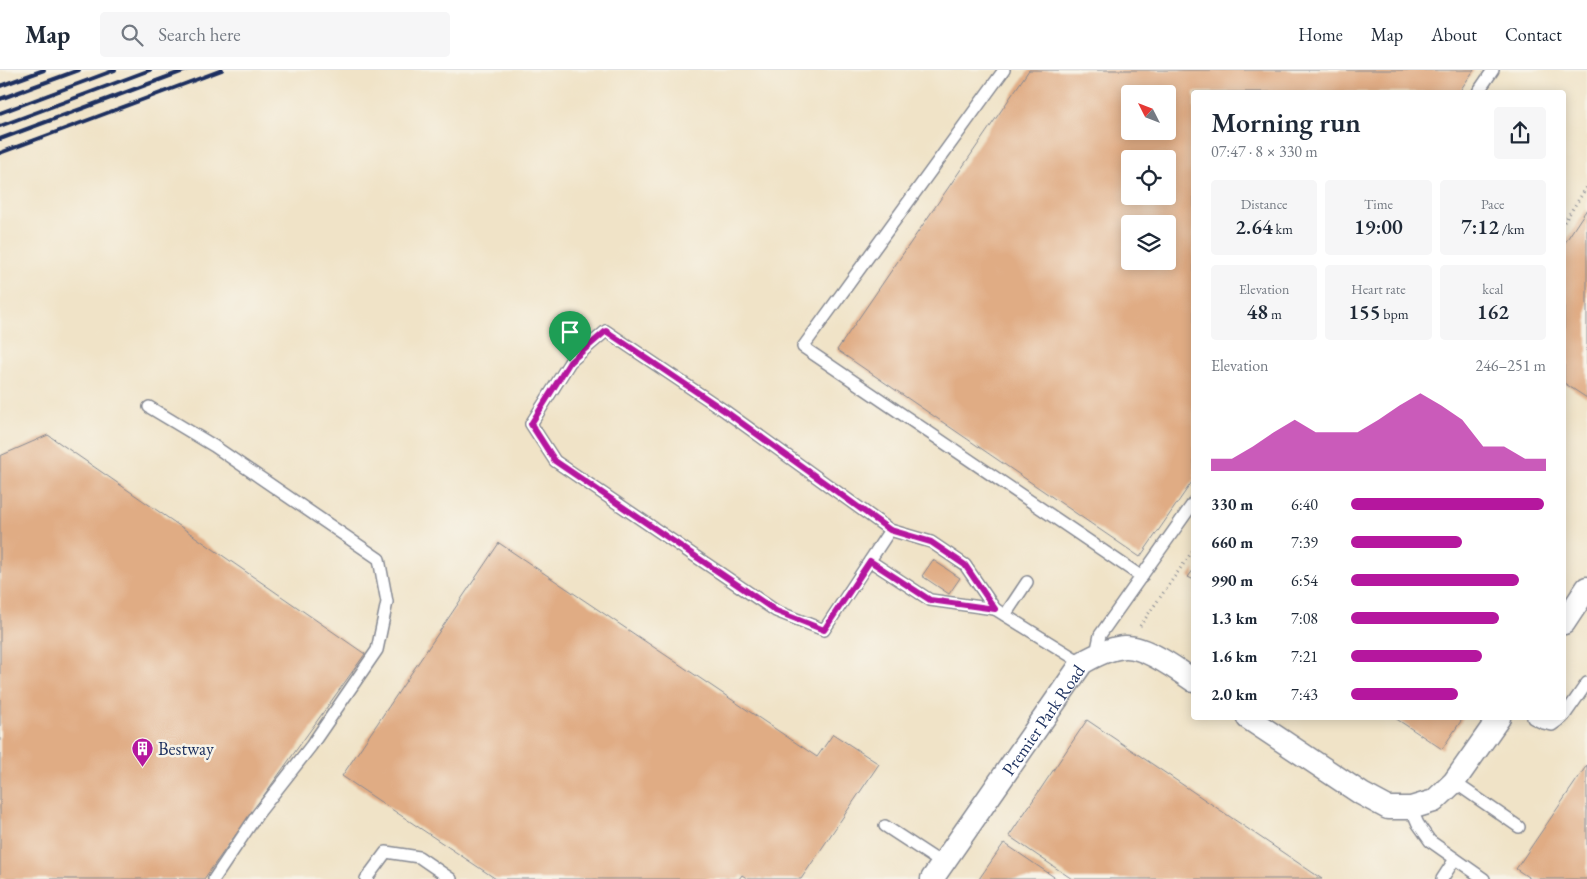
<!DOCTYPE html>
<meta charset="utf-8">
<style>
:root{--surface:#fff;--page:#f6f6f7;--text:#1f2937;--muted:#747a83;--line:#e0e1e3;--accent:#b5179e}
body{margin:0;font-family:"EB Garamond",serif;background:var(--page);color:var(--text);height:100vh;display:flex;flex-direction:column;font-size:19px;white-space:nowrap}
*{box-sizing:border-box;margin:0}
p{font-size:16px;color:var(--muted)}
.icon{flex:none;width:28px;height:28px;fill:none;stroke:currentColor;stroke-width:2;stroke-linecap:round;stroke-linejoin:round}
.map{position:relative;flex:1;overflow:hidden}
.details{position:absolute;left:1191px;top:20px;width:375px;height:630px;display:flex;flex-direction:column;background:var(--surface);border-radius:5px;box-shadow:0 2px 12px #0003}
.details>*{flex:none}
.needle{width:32px;rotate:312deg}
.controls{position:absolute;left:1121px;top:15px;display:grid;gap:10px}
.controls a{display:grid;place-items:center;width:55px;height:55px;border-radius:5px;background:var(--surface);box-shadow:0 2px 12px #0003;font-size:25px}
.pin{position:absolute;display:grid;place-items:center;width:42px;height:42px;color:#fff;margin:-51px -21px;border-radius:50% 50% 50% 0;rotate:-45deg;box-shadow:0 0 5px #0007}
.pin .icon{rotate:45deg}
.round{display:grid;place-items:center;flex:none;width:52px;height:52px;border-radius:5px;background:var(--page)}
.headline{display:flex;align-items:center;justify-content:space-between;height:85px;padding:0 20px}
h1{font-size:28px;font-weight:600;line-height:38px}
.figures{display:grid;grid-template-columns:repeat(3,1fr);gap:8px;height:85px;padding:5px 20px}
.figures div{display:grid;align-content:center;border-radius:5px;background:var(--page);text-align:center}
.figures b{font-size:21px;font-weight:600}
.figures small{font-size:14px;font-weight:400}
.figures p{font-size:14px}
.chart{height:140px;padding:10px 20px}
.chart p{display:flex;justify-content:space-between}
.chart svg{width:100%;height:90px;margin-top:5px;fill:var(--accent);opacity:.7}
ul{padding:0 20px;list-style:none;font-size:16px}
li{display:grid;grid-template-columns:80px 60px 1fr;align-items:center;height:38px}
li i{height:12px;border-radius:6px;background:var(--accent)}
header{display:flex;align-items:center;gap:30px;box-sizing:border-box;height:70px;padding:0 25px;background:var(--surface);border-bottom:1px solid var(--line)}
header strong{font-size:24px}
nav{display:flex;gap:28px;margin-inline-start:auto;font-size:18px}
.search{width:350px;height:45px;background:var(--page);display:flex;align-items:center;gap:12px;box-sizing:border-box;padding:0 18px;border-radius:5px;color:var(--muted);font-size:19px}
.map>svg:first-child{display:block}
.building{fill:#e0ac84;fill-rule:evenodd}
.lines{fill:none;stroke-linecap:round;stroke-linejoin:round}
.lane-casing{stroke:#868992;stroke-width:14}
.street-casing{stroke:#868992;stroke-width:25}
.path{stroke:#868992;stroke-width:3;stroke-dasharray:1 4;stroke-linecap:butt}
.lane{stroke:#fff;stroke-width:11}
.street{stroke:#fff;stroke-width:22}
.rail{stroke:#1b2f5e;stroke-width:4}
.route-casing{stroke:#fff;stroke-width:10}
.route{stroke:#b5179e;stroke-width:6}
.labels{text-anchor:middle;dominant-baseline:central;stroke-width:5;stroke-linejoin:round;paint-order:stroke}
.street-label{font-size:18px;fill:#1b2f5e;stroke:#f7f3e8}
.poi-label{font-size:18px;fill:#1b2f5e;stroke:#f7f3e8;text-anchor:start}
</style>
<header>
<strong>Map</strong>
<div class="search"><svg class="icon" aria-label="search" viewBox="0 0 24 24"><circle cx="10" cy="10" r="6"/><path d="M15 15l6 6"/></svg>Search here</div>
<nav><a>Home</a><a>Map</a><a>About</a><a>Contact</a></nav>
</header>
<div class="map">
<svg width="1587" height="809" viewBox="0 0 1587 809">
<rect width="100%" height="100%" fill="#f7f3e8"/>
<filter id="ink" filterUnits="userSpaceOnUse"><feTurbulence type="fractalNoise" baseFrequency=".02" numOctaves="2"/><feDisplacementMap in="SourceGraphic" scale="10" xChannelSelector="R" yChannelSelector="G"/><feConvolveMatrix kernelMatrix="1 2 1 2 8 2 1 2 1" color-interpolation-filters="sRGB"/></filter>
<filter id="wash" filterUnits="userSpaceOnUse"><feTurbulence type="fractalNoise" baseFrequency=".0096" numOctaves="4" result="noise"/><feDisplacementMap in="SourceGraphic" scale="20" xChannelSelector="R" yChannelSelector="G"/><feGaussianBlur stdDeviation="1.12" result="paint"/><feColorMatrix in="noise" values="0 0 0 0 0 0 0 0 0 0 0 0 0 0 0 0 0 1.4 0 .05"/><feComposite in="paint" operator="in"/></filter>
<g filter="url(#wash)">
<rect width="100%" height="100%" fill="#f0e3c7"/>
<g id="blocks">
<g class="building">
<path d="M1029,0H1474L1459,22H1194V409L1140,487L837,280ZM1130,24H1168V61H1130ZM1130,89H1168V126H1130ZM1130,154H1168V191H1130Z"/>
<path d="M1587,139V328L1564,313V174Z"/>
<path d="M48,365L365,584L204,809H0V386Z"/>
<path d="M499,473L817,687L833,664L879,694L801,809H748L742,805L739,809H496L342,706Z"/>
<path d="M933,490L960,508L949,524L922,506Z"/>
<path d="M1194,499V510L1188,507Z"/>
<path d="M1395,648H1463L1442,679Z"/>
<path d="M1087,650L1322,809H1072L1009,766Z"/>
<path d="M1587,695V809H1531L1516,799Z"/>
<path d="M1004,773L1057,809H979Z"/>
</g>
</g>
</g>
<g filter="url(#ink)">
<use href="#blocks" fill-opacity="0" stroke="#868992" stroke-width="1"/>
<g class="lines">
<defs>
<g id="lane">
<path d="M1004,0L803,277L1142,507"/>
<path d="M1478,22L1493,0"/>
<path d="M149,337L214,376L379,489L387,532L377,580L311,676L257,745L214,809"/>
<path d="M890,460L824,560L776,541L555,391L531,354L570,292L606,261L725,341L890,460L931,472L965,495L995,539L1082,593"/>
<path d="M870,491L930,530L995,539"/>
<path d="M1005,545L1027,512"/>
<path d="M1096,584L1100,565L1194,432"/>
<path d="M1564,646L1587,613"/>
<path d="M1533,648L1543,653L1552,655L1562,648"/>
<path d="M1454,712L1519,757"/>
<path d="M1411,738L1418,754L1430,771L1484,809"/>
<path d="M885,756L943,794"/>
<path d="M366,809L386,782L419,787L451,809"/>
<path d="M1442,809L1455,789"/>
</g>
<g id="street">
<path d="M1564,553L1587,518"/>
<path d="M1248,648L1362,724L1388,738H1411L1434,731L1454,712L1499,648"/>
<path id="s1" d="M932,809L1082,593C1094,586 1109,578 1125,577C1145,576 1177,599 1194,611"/>
</g>
</defs>
<use href="#lane" class="lane-casing"/>
<use href="#street" class="street-casing"/>
<g class="path">
<path d="M1564,152L1587,117"/>
<path d="M1140,556L1194,479"/>
</g>
<use href="#lane" class="lane"/>
<use href="#street" class="street"/>
<g class="rail">
<path d="M0,16L44,0"/>
<path d="M0,29L79,0"/>
<path d="M0,43L115,0"/>
<path d="M0,56L150,0"/>
<path d="M0,69L186,0"/>
<path d="M0,83L222,0"/>
</g>
</g>
</g>
<g class="lines" filter="url(#ink)">
<defs>
<path id="route" d="M606,261L725,341L890,460L931,472L965,495L995,539L930,530L870,491L824,560L776,541L555,391L531,354L570,292Z"/>
</defs>
<use href="#route" class="route-casing"/>
<use href="#route" class="route"/>
</g>
<defs>
<symbol id="building-pin" viewBox="-11 -11 22 30"><path d="M0 17L-7.5 6A9.5 9.5 0 1 1 7.5 6Z" fill="#b5179e" stroke="#f7f3e8"/><path d="M-4-6H4V6H1V3H-1V6H-4ZM-2.5-4.3h1.7v1.8h-1.7ZM.8-4.3h1.7v1.8H.8ZM-2.5-1h1.7V.8h-1.7ZM.8-1h1.7V.8H.8Z" fill="#fff"/></symbol>
</defs>
<g fill-rule="evenodd">
<use href="#building-pin" x="130" y="666" width="25" height="34"/>
</g>
<g class="labels">
<g class="street-label">
<text stroke="none"><textPath href="#s1" startOffset="194">Premier Park Road</textPath></text>
</g>
<g class="poi-label">
<text x="158" y="678">Bestway</text>
</g>
</g>
</svg>
<div class="controls">
<a><svg class="needle" viewBox="-14 -14 28 28"><path d="M0-13l5 13h-10z" fill="#e53935"/><path d="M0 13l5-13h-10z" fill="#747a83"/></svg></a>
<a><svg class="icon" aria-label="locate" viewBox="0 0 24 24"><circle cx="12" cy="12" r="6"/><path d="M12 2v4M12 18v4M2 12h4M18 12h4"/></svg></a>
<a><svg class="icon" aria-label="layers" viewBox="0 0 24 24"><path d="M12 4l9 5-9 5-9-5zM3 14l9 5 9-5"/></svg></a>
</div>
<div class="pin" style="left:570px;top:292px;background:#1e9e55"><svg class="icon" aria-label="arrive" viewBox="0 0 24 24"><path d="M6 21V4h12l-3 4 3 4H6"/></svg></div>
<section class="details">
<div class="headline"><div><h1>Morning run</h1><p>07:47 · 8 × 330 m</p></div><a class="round"><svg class="icon" aria-label="share" viewBox="0 0 24 24"><path d="M12 15V3M7 8l5-5 5 5M5 13v7h14v-7"/></svg></a></div>
<div class="figures">
<div><p>Distance</p><b>2.64<small> km</small></b></div>
<div><p>Time</p><b>19:00</b></div>
<div><p>Pace</p><b>7:12<small> /km</small></b></div>
</div>
<div class="figures">
<div><p>Elevation</p><b>48<small> m</small></b></div>
<div><p>Heart rate</p><b>155<small> bpm</small></b></div>
<div><p>kcal</p><b>162</b></div>
</div>
<div class="chart"><p><span>Elevation</span>246–251 m</p>
<svg viewBox="0 0 160 44" preserveAspectRatio="none"><path d="M0 44V38L10 38L20 32L30 25L40 19L50 25L60 25L70 25L80 19L90 12L100 6L110 12L120 19L130 32L140 32L150 38L160 38V44z"/></svg>
</div>
<ul>
<li><b>330 m</b>6:40<i style="width:99%"></i></li>
<li><b>660 m</b>7:39<i style="width:57%"></i></li>
<li><b>990 m</b>6:54<i style="width:86%"></i></li>
<li><b>1.3 km</b>7:08<i style="width:76%"></i></li>
<li><b>1.6 km</b>7:21<i style="width:67%"></i></li>
<li><b>2.0 km</b>7:43<i style="width:55%"></i></li>
</ul>
</section>
</div>
